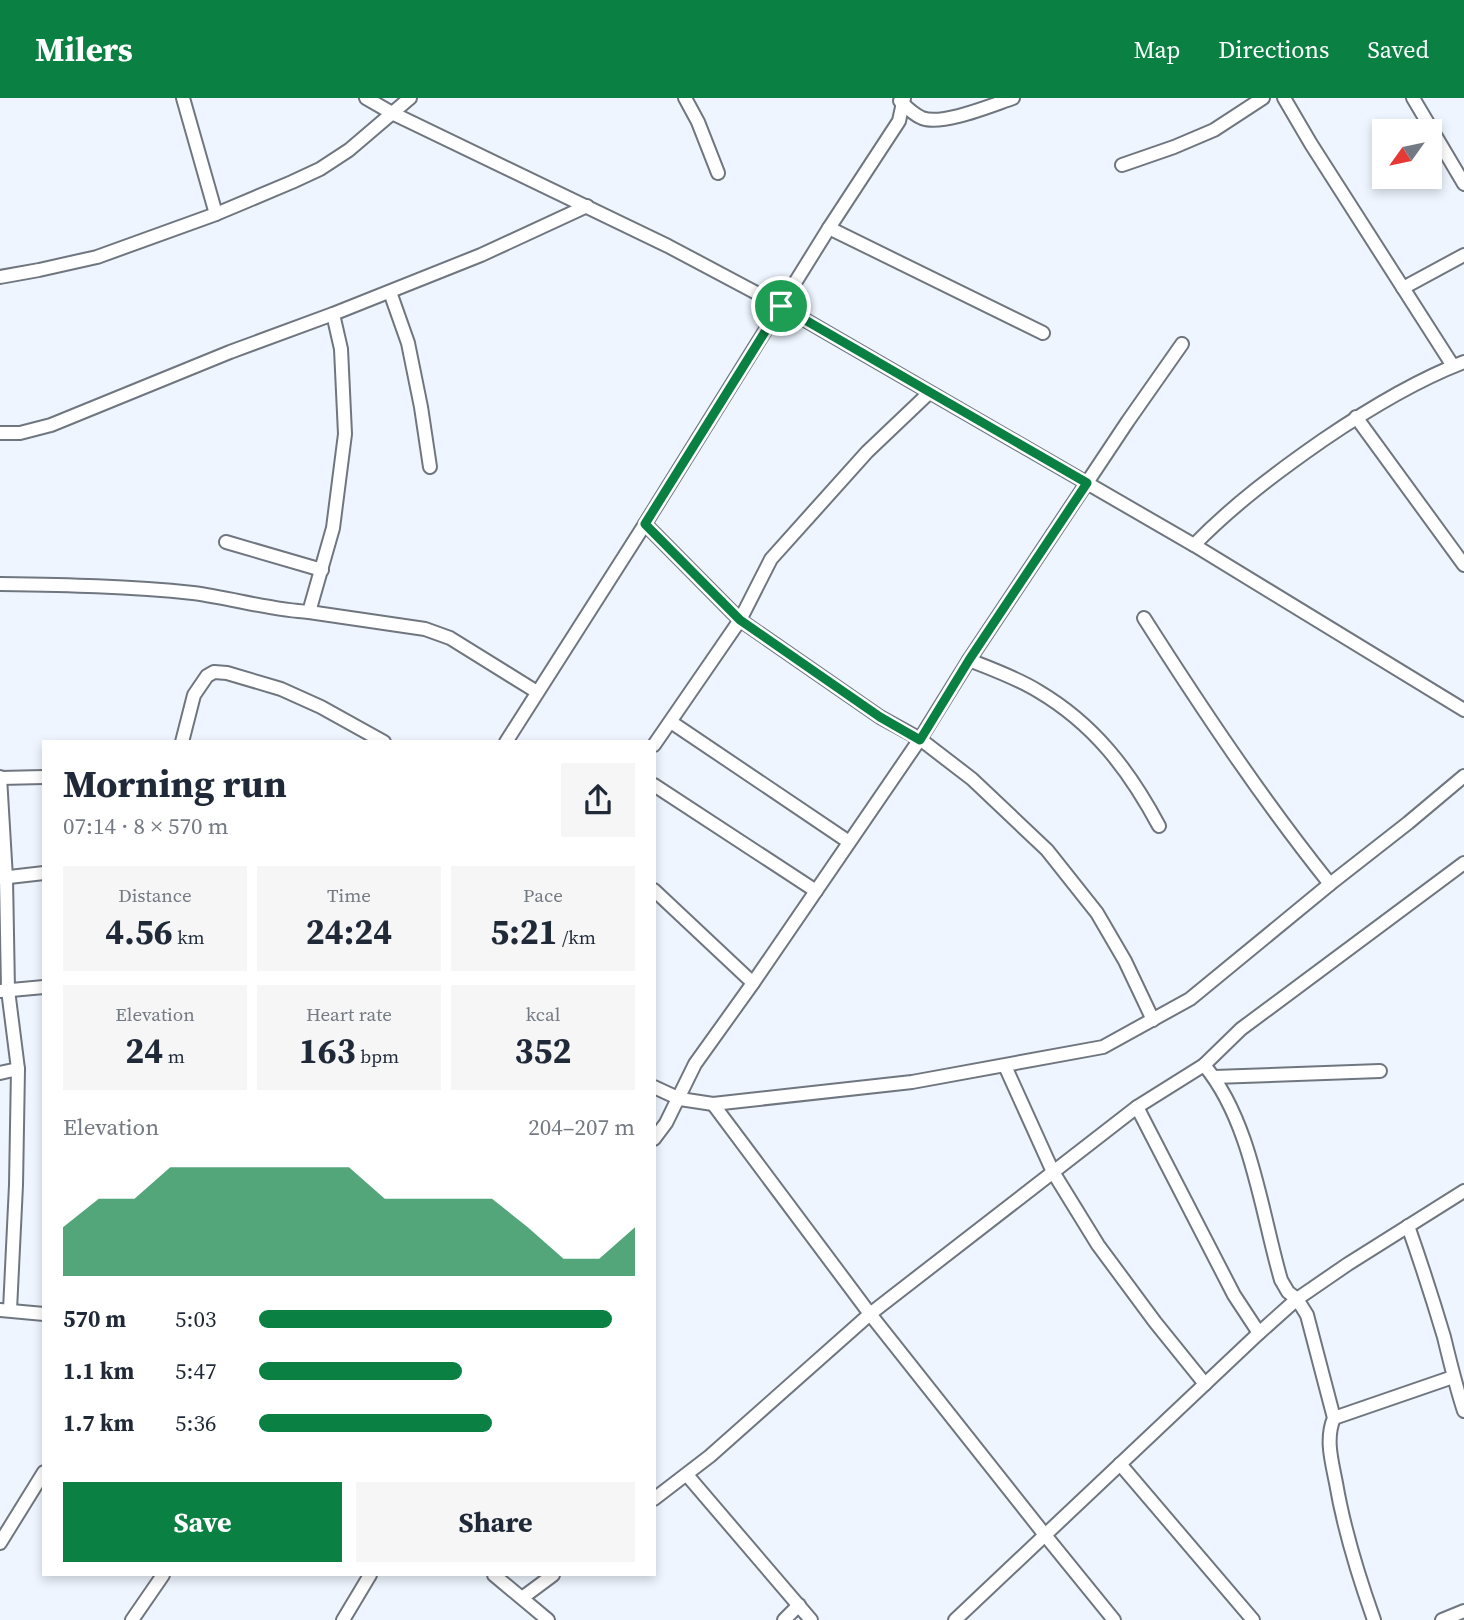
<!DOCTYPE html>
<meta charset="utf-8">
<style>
:root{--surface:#fff;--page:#f6f6f7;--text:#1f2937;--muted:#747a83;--accent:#0b8043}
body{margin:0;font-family:"Source Serif 4",serif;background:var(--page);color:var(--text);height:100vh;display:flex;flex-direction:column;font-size:26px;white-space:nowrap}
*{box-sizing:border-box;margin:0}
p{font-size:23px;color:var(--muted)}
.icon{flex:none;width:38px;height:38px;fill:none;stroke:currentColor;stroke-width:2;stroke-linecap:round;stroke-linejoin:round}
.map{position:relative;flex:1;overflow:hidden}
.side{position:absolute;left:42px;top:642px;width:614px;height:836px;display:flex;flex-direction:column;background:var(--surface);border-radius:0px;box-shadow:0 4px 10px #0003}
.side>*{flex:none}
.needle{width:46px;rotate:237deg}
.controls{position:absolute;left:1372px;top:21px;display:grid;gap:14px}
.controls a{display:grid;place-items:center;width:70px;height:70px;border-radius:0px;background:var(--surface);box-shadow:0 4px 10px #0003;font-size:35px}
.pin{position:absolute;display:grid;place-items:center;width:60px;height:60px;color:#fff;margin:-30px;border:4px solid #fff;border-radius:50%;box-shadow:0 2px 7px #0007}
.round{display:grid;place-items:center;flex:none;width:74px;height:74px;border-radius:0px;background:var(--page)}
.head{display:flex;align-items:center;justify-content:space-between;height:119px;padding:0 21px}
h1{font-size:38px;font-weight:700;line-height:52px}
.figures{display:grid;grid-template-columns:repeat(3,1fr);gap:10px;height:119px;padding:7px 21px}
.figures div{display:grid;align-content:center;border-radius:0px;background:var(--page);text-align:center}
.figures b{font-size:35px;font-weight:700}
.figures small{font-size:19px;font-weight:400}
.figures p{font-size:19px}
.chart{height:196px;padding:14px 21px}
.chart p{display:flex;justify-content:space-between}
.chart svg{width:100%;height:126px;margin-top:7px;fill:var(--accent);opacity:.7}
.primary-button{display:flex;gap:14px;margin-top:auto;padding:14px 21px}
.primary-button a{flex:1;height:80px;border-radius:0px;background:var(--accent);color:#fff;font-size:28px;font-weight:700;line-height:80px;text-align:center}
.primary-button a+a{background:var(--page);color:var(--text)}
ul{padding:0 21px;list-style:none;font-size:23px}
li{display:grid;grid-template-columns:112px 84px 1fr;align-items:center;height:52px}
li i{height:18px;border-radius:9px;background:var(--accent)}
header{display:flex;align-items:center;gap:42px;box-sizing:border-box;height:98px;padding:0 35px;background:var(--accent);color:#fff}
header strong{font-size:33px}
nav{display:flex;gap:38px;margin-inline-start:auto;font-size:24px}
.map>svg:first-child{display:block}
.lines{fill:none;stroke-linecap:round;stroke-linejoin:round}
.street-casing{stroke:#70767f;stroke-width:16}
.street{stroke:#fff;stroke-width:12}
.route-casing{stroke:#fff;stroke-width:14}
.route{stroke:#0b8043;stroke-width:9}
</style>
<header>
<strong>Milers</strong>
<nav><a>Map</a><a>Directions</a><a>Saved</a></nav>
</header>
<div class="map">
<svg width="1464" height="1522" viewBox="0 0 1464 1522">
<rect width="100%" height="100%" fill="#eef5fe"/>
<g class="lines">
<defs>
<g id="street">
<path d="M183,0L216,116"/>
<path d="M366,0L392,15L668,148L781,208L1194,447L1464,612"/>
<path d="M685,0L698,24L718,75"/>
<path d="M1284,0L1311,46L1453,268"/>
<path d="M1413,0L1464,86"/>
<path d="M900,3C906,9 915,17 922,20C942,28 992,7 1013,0"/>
<path d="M1122,67L1174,49L1214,32L1263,0"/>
<path d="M829,130L1043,235"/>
<path d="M0,179L39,172L97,159L216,116L292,84L320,71L349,52L410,0"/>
<path d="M1403,190L1464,157"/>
<path d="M390,194L408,245L421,309L430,369"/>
<path d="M1356,319L1464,467"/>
<path d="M0,335H20L51,327L230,254L333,216L481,157L587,108"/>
<path d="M645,426L740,522L880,619L920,641L972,681L1047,752L1097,815L1125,863L1153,922"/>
<path d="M226,444L322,472"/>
<path d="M1194,447C1233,407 1277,374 1323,342C1367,312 1414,283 1464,264"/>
<path d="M0,486C64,487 129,488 193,495C232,500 270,512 309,514L425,531L450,540L537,594"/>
<path d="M309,514L333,430L345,336L341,251L333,216"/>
<path d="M1144,520C1202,611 1262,701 1330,786"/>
<path d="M969,562C992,571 1017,580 1038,593C1094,626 1129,672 1159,728"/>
<path d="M671,624L849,744"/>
<path d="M182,644L194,597L207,578L214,574L227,575L281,591L321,609L384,644"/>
<path d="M506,644L645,426L829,130L899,23L904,0"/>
<path d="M654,647L740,522L771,461L867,354L929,295"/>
<path d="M0,679L6,780L8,892L18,971L16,1087L10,1212"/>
<path d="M0,680L44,679"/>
<path d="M654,687L816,793"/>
<path d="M0,780L44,775"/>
<path d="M654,792L753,885"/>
<path d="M0,893L44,889"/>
<path d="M1204,967C1251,1023 1261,1113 1281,1182L1288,1194L1297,1201L1307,1217L1334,1320C1325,1341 1332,1364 1336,1385C1344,1432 1358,1477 1374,1522"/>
<path d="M1005,968L1053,1074L1098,1147L1155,1224L1205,1286"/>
<path d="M0,975L18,971"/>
<path d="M1214,979L1380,973"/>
<path d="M654,989L680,1001L713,1006L912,984L1103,949L1190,901L1330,786L1408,725L1464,678"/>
<path d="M713,1006L870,1216L1045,1437L1114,1522"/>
<path d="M1137,1009L1234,1197L1259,1235"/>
<path d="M654,1041L666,1025L695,966L753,885L920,641L969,562L1128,323L1182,246"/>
<path d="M1408,1128C1421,1165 1433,1202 1444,1239C1450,1264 1456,1289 1464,1313"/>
<path d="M0,1212L44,1216"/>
<path d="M1334,1320L1453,1279"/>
<path d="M1120,1366L1253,1522"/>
<path d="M687,1377L811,1522"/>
<path d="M654,1401L710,1358L870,1216L1137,1009L1204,967L1241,931L1464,765"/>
<path d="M0,1445L44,1374"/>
<path d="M494,1477L548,1522"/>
<path d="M522,1500L553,1477"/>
<path d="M132,1522L163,1477"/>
<path d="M343,1522L370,1477"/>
<path d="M784,1522L799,1507"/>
<path d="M955,1522L1259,1235L1297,1201L1348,1166L1464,1093"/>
<path d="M1442,1522L1464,1513"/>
</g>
</defs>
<use href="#street" class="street-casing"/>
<use href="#street" class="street"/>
</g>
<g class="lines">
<defs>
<path id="route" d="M781,208L1087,385L969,562L920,642L880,619L740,522L645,426Z"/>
</defs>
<use href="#route" class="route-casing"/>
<use href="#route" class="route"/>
</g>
</svg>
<div class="controls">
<a><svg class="needle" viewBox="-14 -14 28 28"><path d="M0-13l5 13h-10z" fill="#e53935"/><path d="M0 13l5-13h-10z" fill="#747a83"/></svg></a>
</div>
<div class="pin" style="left:781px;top:208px;background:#1e9e55"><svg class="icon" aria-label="arrive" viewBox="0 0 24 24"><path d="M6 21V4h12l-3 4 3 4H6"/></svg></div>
<section class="side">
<div class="head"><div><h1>Morning run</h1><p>07:14 · 8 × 570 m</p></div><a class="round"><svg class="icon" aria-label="share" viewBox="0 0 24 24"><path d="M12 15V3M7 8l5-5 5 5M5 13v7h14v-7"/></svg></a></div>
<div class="figures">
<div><p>Distance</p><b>4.56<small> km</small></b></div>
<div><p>Time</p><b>24:24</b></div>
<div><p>Pace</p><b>5:21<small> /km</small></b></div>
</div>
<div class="figures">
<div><p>Elevation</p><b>24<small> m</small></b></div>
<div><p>Heart rate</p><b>163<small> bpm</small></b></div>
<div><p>kcal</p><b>352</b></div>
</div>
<div class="chart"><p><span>Elevation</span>204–207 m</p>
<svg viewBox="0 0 160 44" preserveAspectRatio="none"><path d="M0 44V27L10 17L20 17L30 6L40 6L50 6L60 6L70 6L80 6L90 17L100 17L110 17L120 17L130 27L140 38L150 38L160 27V44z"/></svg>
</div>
<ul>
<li><b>570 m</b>5:03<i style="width:94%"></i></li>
<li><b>1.1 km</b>5:47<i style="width:54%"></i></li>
<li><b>1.7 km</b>5:36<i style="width:62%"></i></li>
</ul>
<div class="primary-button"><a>Save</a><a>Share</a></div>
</section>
</div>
